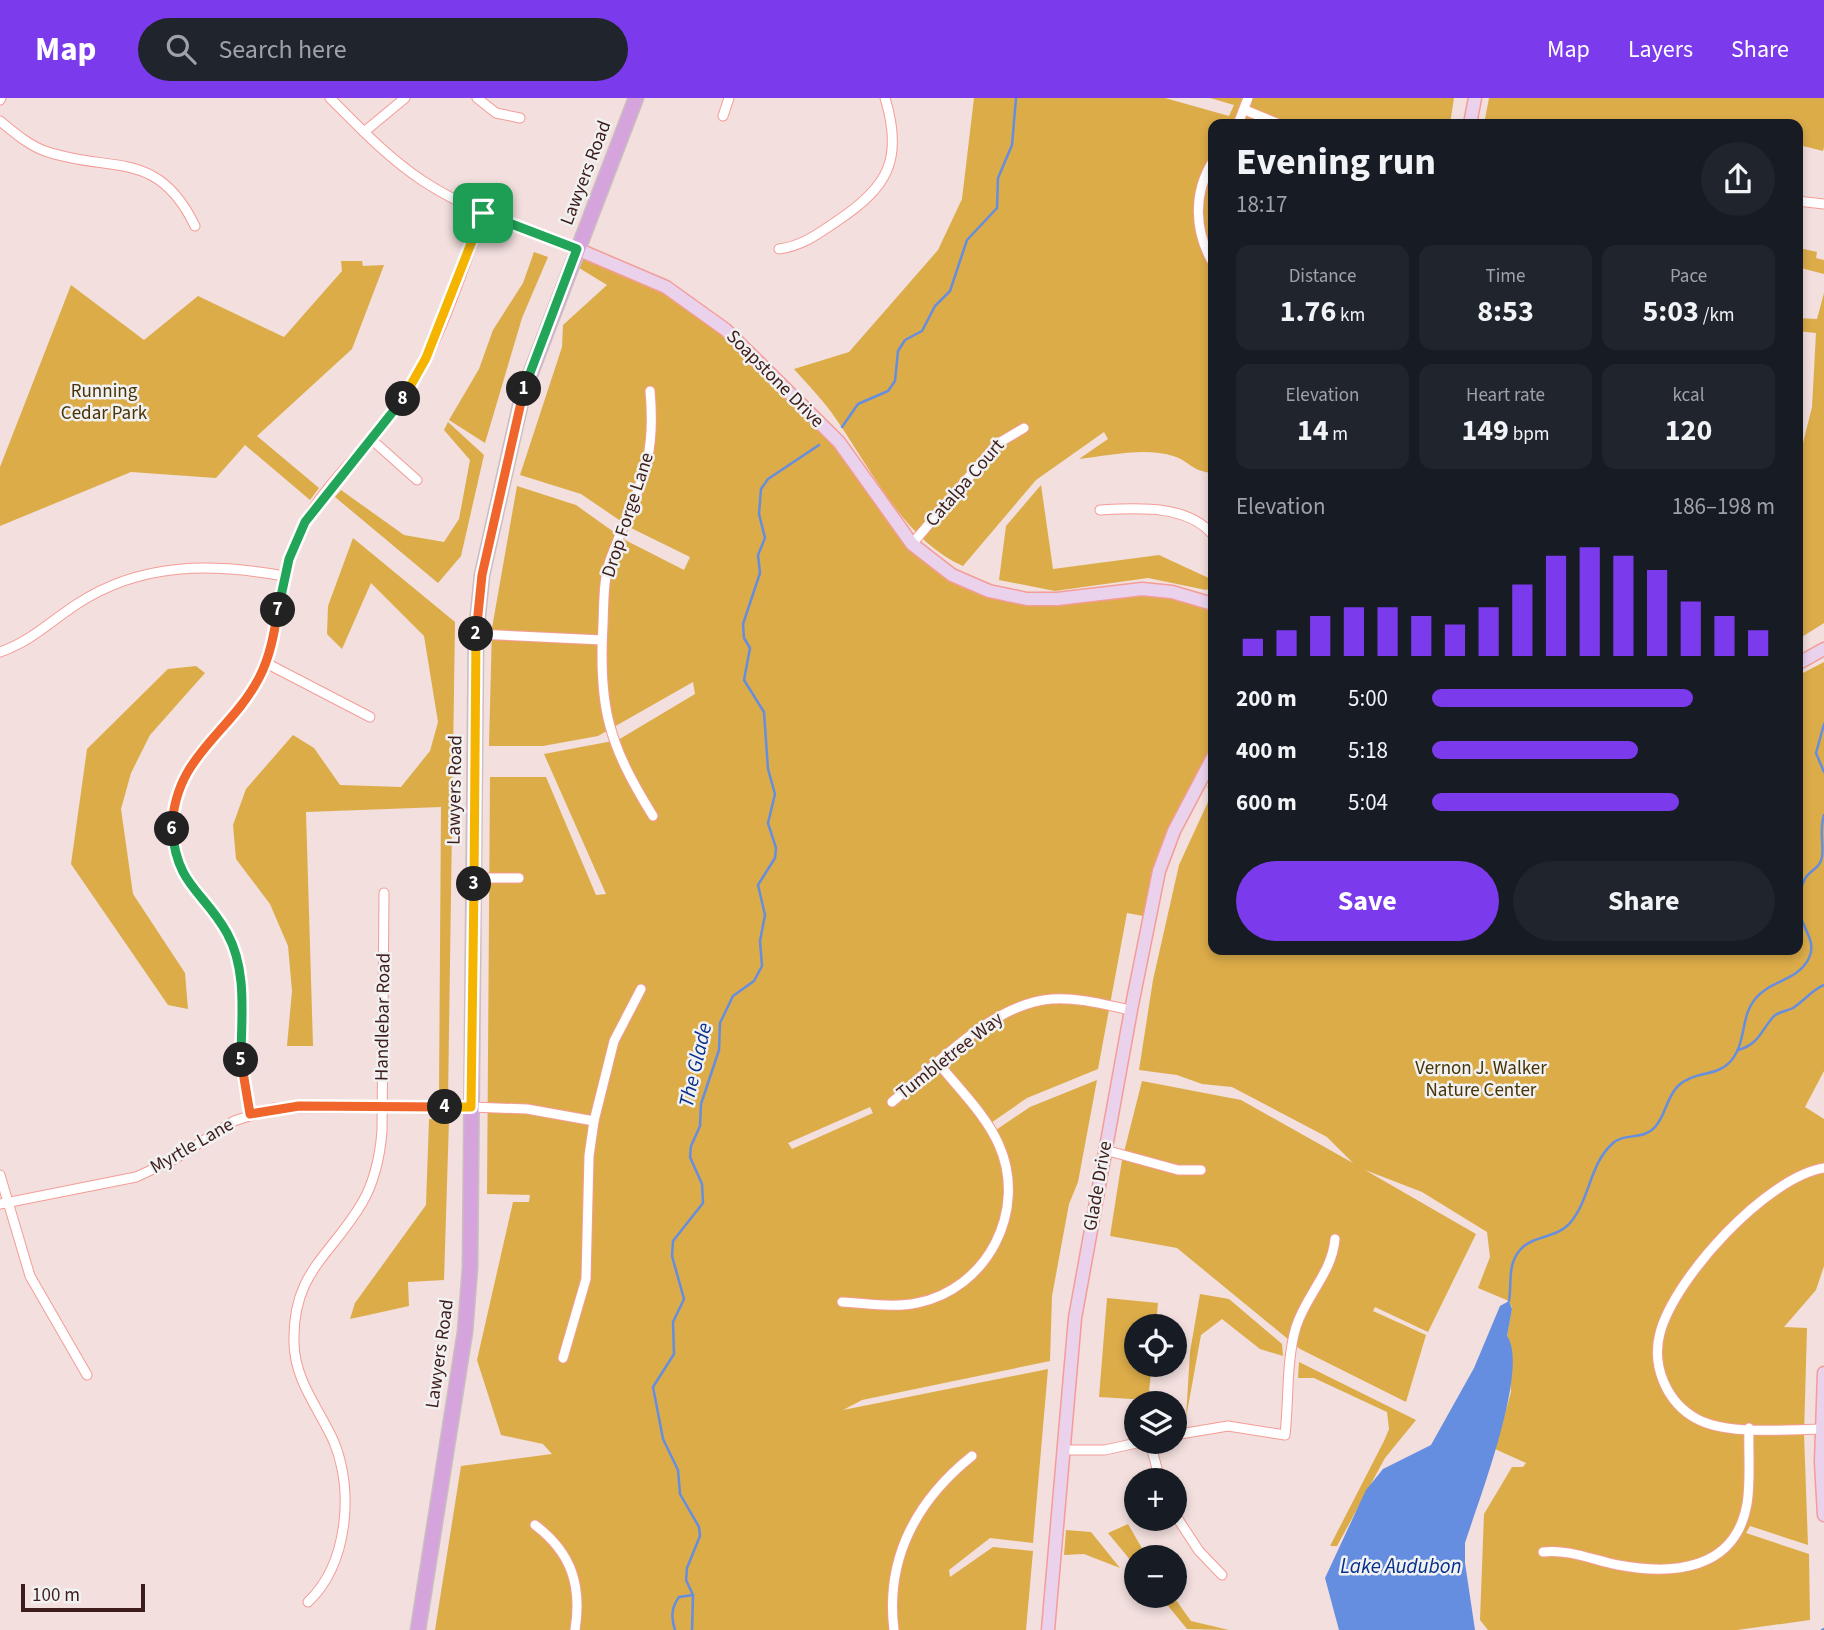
<!DOCTYPE html>
<meta charset="utf-8">
<style>
:root{--surface:#171b24;--page:#20242c;--text:#f1f3f6;--muted:#9ea1a6;--accent:#7c3aed}
body{margin:0;font-family:"Source Sans 3",sans-serif;background:var(--page);color:var(--text);height:100vh;display:flex;flex-direction:column;font-size:26px;white-space:nowrap}
*{box-sizing:border-box;margin:0}
p{font-size:23px;color:var(--muted)}
.icon{flex:none;width:38px;height:38px;fill:none;stroke:currentColor;stroke-width:2;stroke-linecap:round;stroke-linejoin:round}
.map{position:relative;flex:1;overflow:hidden}
.drawer{position:absolute;left:1208px;top:21px;width:595px;height:836px;display:flex;flex-direction:column;background:var(--surface);border-radius:14px;box-shadow:0 4px 10px #0003}
.drawer>*{flex:none}
.controls{position:absolute;left:1124px;top:1216px;display:grid;gap:14px}
.controls a{display:grid;place-items:center;width:63px;height:63px;border-radius:50%;background:var(--surface);box-shadow:0 4px 10px #0003;font-size:35px}
.scale{position:absolute;left:21px;bottom:18px;width:124px;box-sizing:border-box;padding-left:7px;border:4px solid #3e1c1b;border-top:0;font-size:19px;line-height:24px;white-space:nowrap;color:#3e1c1b;-webkit-text-stroke:5px #f1f1f1;paint-order:stroke}
.pin{position:absolute;display:grid;place-items:center;width:60px;height:60px;color:#fff;margin:-30px;border-radius:14px;box-shadow:0 4px 10px #0006}
.km{position:absolute;width:35px;height:35px;margin:-18px;border-radius:50%;background:#222;color:#fff;font-size:19px;line-height:35px;text-align:center}
.round{display:grid;place-items:center;flex:none;width:74px;height:74px;border-radius:37px;background:var(--page)}
.summary{display:flex;align-items:center;justify-content:space-between;height:119px;padding:0 28px}
h1{font-size:38px;font-weight:700;line-height:52px}
.metrics{display:grid;grid-template-columns:repeat(3,1fr);gap:10px;height:119px;padding:7px 28px}
.metrics div{display:grid;align-content:center;border-radius:14px;background:var(--page);text-align:center}
.metrics b{font-size:30px;font-weight:700}
.metrics small{font-size:19px;font-weight:400}
.metrics p{font-size:19px}
.chart{height:196px;padding:14px 28px}
.chart p{display:flex;justify-content:space-between}
.chart svg{width:100%;height:126px;margin-top:7px;stroke:var(--accent);stroke-width:6}
.primary-button{display:flex;gap:14px;margin-top:auto;padding:14px 28px}
.primary-button a{flex:1;height:80px;border-radius:42px;background:var(--accent);color:#fff;font-size:28px;font-weight:700;line-height:80px;text-align:center}
.primary-button a+a{background:var(--page);color:var(--text)}
ul{padding:0 28px;list-style:none;font-size:23px}
li{display:grid;grid-template-columns:112px 84px 1fr;align-items:center;height:52px}
li i{height:18px;border-radius:9px;background:var(--accent)}
header{display:flex;align-items:center;gap:42px;box-sizing:border-box;height:98px;padding:0 35px;background:var(--accent);color:#fff}
header strong{font-size:33px}
nav{display:flex;gap:38px;margin-inline-start:auto;font-size:24px}
.search{width:490px;height:63px;background:var(--page);display:flex;align-items:center;gap:18px;box-sizing:border-box;padding:0 24px;border-radius:38px;color:var(--muted);font-size:26px}
.map>svg:first-child{display:block}
.green{fill:#dcac49;fill-rule:evenodd}
.water{fill:#658ee0}
.lines{fill:none;stroke-linecap:round;stroke-linejoin:round}
.stream{stroke:#658ee0;stroke-width:2.5}
.street-casing{stroke:#f49c97;stroke-width:11}
.secondary-casing{stroke:#f49c97;stroke-width:15}
.primary-casing{stroke:#c9bfbf;stroke-width:17}
.street{stroke:#fff;stroke-width:9}
.secondary{stroke:#ead2ed;stroke-width:12}
.primary{stroke:#d6a4dc;stroke-width:14}
.split-1-casing{stroke:#fff;stroke-width:14}
.split-2-casing{stroke:#fff;stroke-width:14}
.split-3-casing{stroke:#fff;stroke-width:14}
.split-4-casing{stroke:#fff;stroke-width:14}
.split-5-casing{stroke:#fff;stroke-width:14}
.split-6-casing{stroke:#fff;stroke-width:14}
.split-7-casing{stroke:#fff;stroke-width:14}
.split-8-casing{stroke:#fff;stroke-width:14}
.split-9-casing{stroke:#fff;stroke-width:14}
.split-1{stroke:#22a559;stroke-width:9}
.split-2{stroke:#f0652b;stroke-width:9}
.split-3{stroke:#f5b400;stroke-width:9}
.split-4{stroke:#f5b400;stroke-width:9}
.split-5{stroke:#f0652b;stroke-width:9}
.split-6{stroke:#22a559;stroke-width:9}
.split-7{stroke:#f0652b;stroke-width:9}
.split-8{stroke:#22a559;stroke-width:9}
.split-9{stroke:#f5b400;stroke-width:9}
.labels{text-anchor:middle;dominant-baseline:central;stroke-width:5;stroke-linejoin:round;paint-order:stroke}
.street-label{font-size:19px;fill:#3e1c1b;stroke:#f1f1f1}
.park-label{font-size:19px;fill:#483407;stroke:#f1f1f1}
.water-label{font-size:21px;font-style:italic;fill:#07308e;stroke:#f1f1f1}
</style>
<header>
<strong>Map</strong>
<div class="search"><svg class="icon" aria-label="search" viewBox="0 0 24 24"><circle cx="10" cy="10" r="6"/><path d="M15 15l6 6"/></svg>Search here</div>
<nav><a>Map</a><a>Layers</a><a>Share</a></nav>
</header>
<div class="map">
<svg width="1824" height="1532" viewBox="0 0 1824 1532">
<rect width="100%" height="100%" fill="#f2dfde"/>
<g class="green">
<path d="M974,0H1165L1229,18L1234,7L1210,0H1454L1450,26H1213V375C1190,373 1190,363 1173,358C1144,349 1108,358 1079,361L1108,341L1104,334L1036,382L963,468C905,443 871,371 836,321C824,303 808,287 794,271L849,254L938,152L962,101Z"/>
<path d="M1489,0H1824V49L1823,53L1803,48L1800,58L1797,57V26H1523L1502,21L1501,26H1484Z"/>
<path d="M1797,145L1799,150L1817,154L1816,160L1824,162V176L1797,169Z"/>
<path d="M577,151L687,202L839,344L924,457L1010,498L1123,492L1213,506V659L1183,714L1149,819L1127,815L1098,971L1027,1000L988,1027L993,1034L1030,1009L1097,982L1078,1084L1069,1106L1052,1198L1050,1263L862,1302L843,1312L1048,1271L1033,1445L990,1440L949,1472L950,1479L993,1449L1033,1453L1026,1532H435L461,1368L552,1356L543,1346L501,1337L477,1262L513,1104H529L530,1097L487,1096L490,679H546L596,797L606,796L544,656L618,642L695,596L693,584L598,638L543,648H489L492,530L517,388L576,407L625,442L684,472L690,459L631,430L581,396L520,377L562,249L563,227L607,187L571,165ZM870,1009L873,1015L792,1051L788,1045Z"/>
<path d="M534,154L548,159L522,220L485,345L449,322L479,271L493,232L523,185Z"/>
<path d="M341,163H362L363,168L384,167L352,251L257,338L319,390L310,402L245,347L216,380L131,374L0,428V369L71,187L144,242L198,198L284,239L342,173Z"/>
<path d="M1824,195V525L1797,542V369L1812,309L1816,235L1797,233V220L1817,221Z"/>
<path d="M448,324L484,357L461,458L438,485L335,399L341,392L404,437L444,444L459,421L470,362L444,332Z"/>
<path d="M1041,387L1053,471L1159,457L1213,482V489L1206,492L1148,480L1055,493L999,482L1006,428Z"/>
<path d="M353,440L455,524L448,1001L439,996L441,709L306,714L313,948H287L292,893L288,848L270,806L236,761L233,727L246,691L293,637L314,650L340,687L401,689L430,653L438,624L424,538L371,485L342,551L327,536L328,508Z"/>
<path d="M1824,564V973L1805,1009L1824,1021V1168L1816,1192L1784,1229L1807,1230L1804,1336L1808,1447L1750,1428L1746,1435L1809,1456L1810,1522L1737,1532H1488L1480,1522L1484,1416L1512,1369H1523L1526,1365L1495,1351L1511,1294L1507,1238L1512,1210L1509,1203L1478,1190L1490,1159L1487,1134L1422,1094L1365,1072L1476,1136L1428,1234L1375,1209L1373,1213L1426,1237L1406,1304L1300,1251L1177,1150L1110,1138L1122,1062L1142,983L1241,1002L1353,1065L1327,1039L1232,989L1202,986L1177,977L1139,972L1153,882L1179,767L1213,693L1207,689L1213,678V852H1797V578Z"/>
<path d="M196,568L205,575L150,637L131,675L121,711L133,796L185,875L188,911L168,907L71,766L87,651L168,571Z"/>
<path d="M429,1021L449,1022L444,1182L408,1184L409,1208L350,1221L355,1205L426,1107Z"/>
<path d="M1200,1196L1229,1201L1282,1246L1283,1258L1260,1251L1222,1221L1201,1237L1186,1320L1190,1254Z"/>
<path d="M1107,1200L1158,1205L1156,1228H1136V1267H1152L1148,1302L1099,1299Z"/>
<path d="M1299,1264L1416,1322L1385,1360L1337,1448H1330L1384,1343L1389,1331L1387,1314L1314,1280H1298Z"/>
<path d="M1128,1426L1147,1459L1136,1460V1469L1108,1435Z"/>
<path d="M1066,1432L1091,1434L1120,1470L1084,1456L1064,1457Z"/>
<path d="M1160,1498H1173L1191,1523L1229,1532L1187,1531Z"/>
</g>
<path class="water" d="M1509,1203L1512,1211L1507,1238C1530,1270 1478,1404 1465,1445V1465L1475,1532H1339L1325,1480L1366,1392L1383,1371L1431,1347L1474,1270L1500,1208Z"/>
<g class="lines">
<g class="stream">
<path d="M842,329L858,306L888,293L895,283L898,253L905,242L922,233L935,208L950,193L967,142L997,110L998,80L1012,47L1016,0"/>
<path d="M1824,626L1816,655L1824,674"/>
<path d="M1738,952C1758,947 1761,933 1773,919C1777,914 1787,913 1793,910C1804,903 1812,892 1824,887"/>
<path d="M1509,1203C1512,1185 1507,1167 1520,1152C1532,1137 1556,1141 1570,1125C1590,1102 1589,1067 1612,1046C1624,1034 1643,1043 1655,1029C1666,1017 1666,1000 1678,988C1693,973 1716,979 1730,964C1747,945 1740,919 1755,901C1770,882 1798,883 1809,860C1818,842 1799,827 1799,810C1799,801 1801,786 1806,779C1812,771 1820,770 1822,759C1824,746 1819,732 1824,717"/>
<path d="M675,1532C671,1520 671,1510 679,1499L693,1497"/>
<path d="M692,1532L693,1497L686,1482L687,1470L700,1438L699,1429L680,1396L678,1372L663,1341L653,1289L674,1256L673,1224L684,1201L672,1158L673,1143L703,1105L702,1086L690,1059L691,1048L700,1028L701,1006L719,952L720,925L733,898L754,883L762,868L760,843L765,817L758,787L775,760L776,750L768,725L775,696L768,671L764,614L744,582L750,550L744,540L743,526L760,475L758,457L765,440L759,416L761,391L768,381L819,347"/>
<path d="M1822,1532L1824,1531"/>
</g>
<defs>
<g id="street">
<path d="M330,0C359,29 388,60 423,83C470,114 525,131 577,151"/>
<path d="M477,0L496,15L520,20"/>
<path d="M0,2L1,0"/>
<path d="M1245,12L1279,26"/>
<path d="M723,18L729,0"/>
<path d="M0,23C14,34 28,47 45,53C110,76 157,49 195,128"/>
<path d="M1238,26L1248,0"/>
<path d="M364,34L405,0"/>
<path d="M1213,63C1193,95 1194,133 1213,165"/>
<path d="M1797,103L1824,106"/>
<path d="M779,151C802,148 818,136 837,123C887,90 904,62 885,0"/>
<path d="M650,293C657,368 637,391 612,457C603,479 604,503 603,526C598,610 609,647 653,718"/>
<path d="M371,341L417,382"/>
<path d="M1100,412C1137,410 1187,406 1213,437"/>
<path d="M912,446L997,346L1024,330"/>
<path d="M476,536L602,542"/>
<path d="M0,554C30,544 51,523 77,506C141,464 212,465 284,478"/>
<path d="M266,565L370,619"/>
<path d="M474,780H519"/>
<path d="M892,1004C935,968 993,905 1052,901C1078,899 1106,907 1131,912"/>
<path d="M250,1016C246,999 241,981 241,964C239,927 247,889 235,853C216,799 167,787 173,717C177,658 232,629 259,581C285,532 277,473 305,424C331,378 374,344 404,300C436,253 464,170 483,115"/>
<path d="M1105,1052L1178,1072H1201"/>
<path d="M1824,1070C1767,1079 1675,1179 1660,1235C1651,1268 1667,1305 1697,1321C1729,1338 1788,1331 1824,1331"/>
<path d="M0,1077L30,1178L87,1277"/>
<path d="M0,1106L136,1079L173,1062L234,1023L274,1010L471,1009L527,1011L594,1023"/>
<path d="M842,1204C866,1205 893,1210 917,1205C987,1191 1028,1113 999,1047C986,1017 959,991 939,966"/>
<path d="M563,1260L586,1181L589,1058L594,1023L614,943L641,891"/>
<path d="M1174,1337L1228,1328L1285,1337C1289,1302 1286,1263 1296,1229C1306,1197 1332,1175 1335,1141"/>
<path d="M1150,1344L1160,1382"/>
<path d="M1063,1352H1105L1141,1344"/>
<path d="M1174,1415L1199,1453L1222,1477"/>
<path d="M535,1427C572,1455 582,1488 575,1532"/>
<path d="M1543,1454C1569,1451 1593,1462 1618,1467C1672,1477 1735,1473 1747,1406C1751,1382 1748,1355 1749,1330"/>
<path d="M308,1504C348,1466 354,1393 334,1344C319,1310 295,1284 294,1245C292,1174 331,1158 362,1105C375,1083 380,1058 382,1033L384,795"/>
<path d="M894,1532C885,1460 917,1402 972,1358"/>
</g>
<g id="secondary">
<path d="M1470,26L1475,0"/>
<path d="M577,151L666,189L726,232L839,344L912,446L952,477L989,493L1027,501H1057L1142,491L1172,494L1213,506"/>
<path d="M1797,566L1824,551"/>
<path d="M1824,1275L1821,1364L1824,1417"/>
<path d="M1048,1532L1075,1220L1131,912L1159,773L1174,733L1213,659"/>
</g>
<path id="primary" d="M418,1532L465,1234L470,1170L476,536L482,477L523,295L636,0"/>
</defs>
<use href="#street" class="street-casing"/>
<use href="#secondary" class="secondary-casing"/>
<use href="#primary" class="primary-casing"/>
<use href="#street" class="street"/>
<use href="#secondary" class="secondary"/>
<use href="#primary" class="primary"/>
</g>
<g class="lines">
<defs>
<path id="split-1" d="M483,115L577,151L524,291"/>
<path id="split-2" d="M476,536L482,477L524,291"/>
<path id="split-3" d="M474,786L476,536"/>
<path id="split-4" d="M445,1009H471L474,786"/>
<path id="split-5" d="M241,962L250,1016L299,1008L445,1009"/>
<path id="split-6" d="M172,731C177,789 203,792 227,835C248,873 241,920 241,962"/>
<path id="split-7" d="M172,731C174,658 229,637 259,580C270,559 274,536 278,512"/>
<path id="split-8" d="M278,512L289,461L305,424L403,301"/>
<path id="split-9" d="M403,301L426,260L483,115"/>
</defs>
<use href="#split-1" class="split-1-casing"/>
<use href="#split-2" class="split-2-casing"/>
<use href="#split-3" class="split-3-casing"/>
<use href="#split-4" class="split-4-casing"/>
<use href="#split-5" class="split-5-casing"/>
<use href="#split-6" class="split-6-casing"/>
<use href="#split-7" class="split-7-casing"/>
<use href="#split-8" class="split-8-casing"/>
<use href="#split-9" class="split-9-casing"/>
<use href="#split-1" class="split-1"/>
<use href="#split-2" class="split-2"/>
<use href="#split-3" class="split-3"/>
<use href="#split-4" class="split-4"/>
<use href="#split-5" class="split-5"/>
<use href="#split-6" class="split-6"/>
<use href="#split-7" class="split-7"/>
<use href="#split-8" class="split-8"/>
<use href="#split-9" class="split-9"/>
</g>
<g class="labels">
<g class="street-label">
<text transform="translate(586 75) rotate(-69)">Lawyers Road</text>
<text transform="translate(775 281) rotate(45)">Soapstone Drive</text>
<text transform="translate(965 385) rotate(-49)">Catalpa Court</text>
<text transform="translate(628 417) rotate(-72)">Drop Forge Lane</text>
<text transform="translate(455 692) rotate(-89)">Lawyers Road</text>
<text transform="translate(383 919) rotate(-89)">Handlebar Road</text>
<text transform="translate(950 958) rotate(-38)">Tumbletree Way</text>
<text transform="translate(192 1048) rotate(-30)">Myrtle Lane</text>
<text transform="translate(1098 1088) rotate(-80)">Glade Drive</text>
<text transform="translate(440 1256) rotate(-82)">Lawyers Road</text>
</g>
<g class="park-label">
<text x="104" y="293">Running<tspan x="104" dy="22">Cedar Park</tspan></text>
<text x="1481" y="970">Vernon J. Walker<tspan x="1481" dy="22">Nature Center</tspan></text>
</g>
<g class="water-label">
<text transform="translate(695 967) rotate(-77)">The Glade</text>
<text x="1401" y="1468">Lake Audubon</text>
</g>
</g>
</svg>
<div class="controls">
<a><svg class="icon" aria-label="locate" viewBox="0 0 24 24"><circle cx="12" cy="12" r="6"/><path d="M12 2v4M12 18v4M2 12h4M18 12h4"/></svg></a>
<a><svg class="icon" aria-label="layers" viewBox="0 0 24 24"><path d="M12 4l9 5-9 5-9-5zM3 14l9 5 9-5"/></svg></a>
<a>+</a>
<a>−</a>
</div>
<div class="scale">100 m</div>
<div class="pin" style="left:483px;top:115px;background:#1e9e55"><svg class="icon" aria-label="arrive" viewBox="0 0 24 24"><path d="M6 21V4h12l-3 4 3 4H6"/></svg></div>
<b class="km" style="left:524px;top:291px">1</b>
<b class="km" style="left:476px;top:536px">2</b>
<b class="km" style="left:474px;top:786px">3</b>
<b class="km" style="left:445px;top:1009px">4</b>
<b class="km" style="left:241px;top:962px">5</b>
<b class="km" style="left:172px;top:731px">6</b>
<b class="km" style="left:278px;top:512px">7</b>
<b class="km" style="left:403px;top:301px">8</b>
<section class="drawer">
<div class="summary"><div><h1>Evening run</h1><p>18:17</p></div><a class="round"><svg class="icon" aria-label="share" viewBox="0 0 24 24"><path d="M12 15V3M7 8l5-5 5 5M5 13v7h14v-7"/></svg></a></div>
<div class="metrics">
<div><p>Distance</p><b>1.76<small> km</small></b></div>
<div><p>Time</p><b>8:53</b></div>
<div><p>Pace</p><b>5:03<small> /km</small></b></div>
</div>
<div class="metrics">
<div><p>Elevation</p><b>14<small> m</small></b></div>
<div><p>Heart rate</p><b>149<small> bpm</small></b></div>
<div><p>kcal</p><b>120</b></div>
</div>
<div class="chart"><p><span>Elevation</span>186–198 m</p>
<svg viewBox="0 0 160 44" preserveAspectRatio="none"><path d="M5 44V38M15 44V35M25 44V30M35 44V27M45 44V27M55 44V30M65 44V33M75 44V27M85 44V19M95 44V9M105 44V6M115 44V9M125 44V14M135 44V25M145 44V30M155 44V35"/></svg>
</div>
<ul>
<li><b>200 m</b>5:00<i style="width:76%"></i></li>
<li><b>400 m</b>5:18<i style="width:60%"></i></li>
<li><b>600 m</b>5:04<i style="width:72%"></i></li>
</ul>
<div class="primary-button"><a>Save</a><a>Share</a></div>
</section>
</div>
